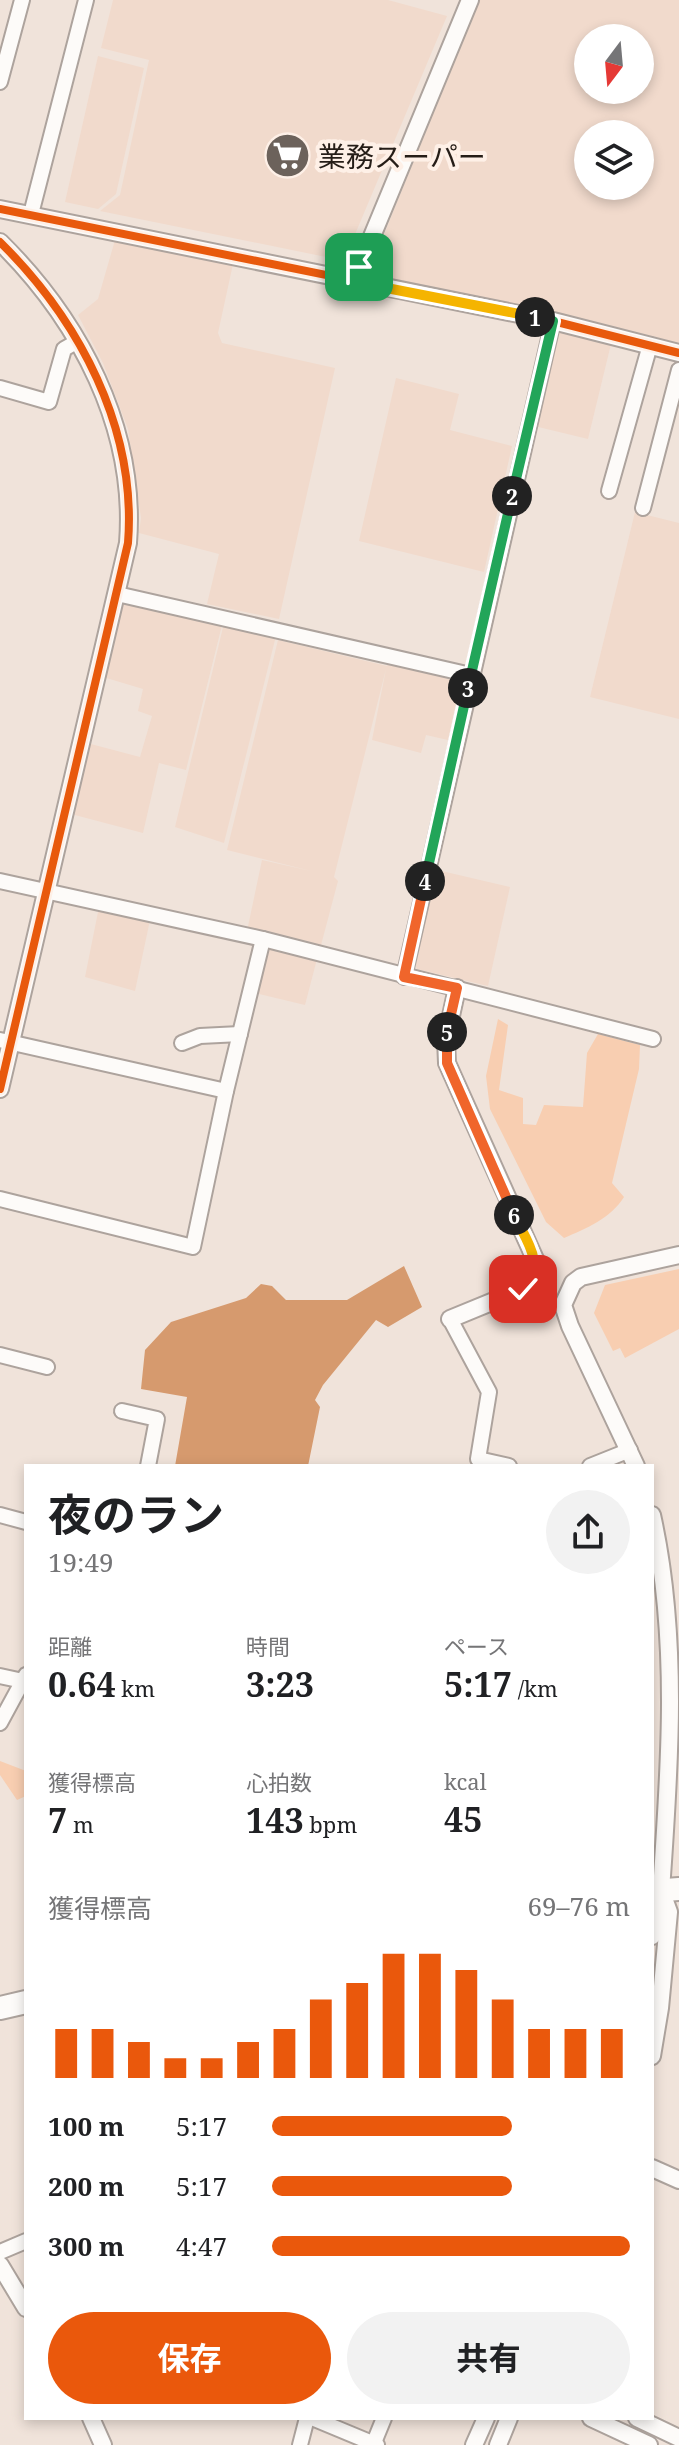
<!DOCTYPE html>
<html lang="ja">
<meta charset="utf-8">
<style>
:root{--surface:#fff;--page:#f2f2f2;--text:#202124;--muted:#757577;--accent:#ea580c}
body{margin:0;font-family:"Noto Serif","Noto Sans JP",serif;background:var(--page);color:var(--text);height:100vh;display:flex;flex-direction:column;font-size:30px;white-space:nowrap}
*{box-sizing:border-box;margin:0}
p{font-size:26px;color:var(--muted)}
.icon{flex:none;width:44px;height:44px;fill:none;stroke:currentColor;stroke-width:2;stroke-linecap:round;stroke-linejoin:round}
.map{position:relative;flex:1;overflow:hidden}
.panel{position:absolute;left:24px;top:1464px;width:630px;height:956px;display:flex;flex-direction:column;background:var(--surface);border-radius:0px;box-shadow:0 4px 12px #0003}
.panel>*{flex:none}
.needle{width:52px;rotate:196deg}
.fabs{position:absolute;left:574px;top:24px;display:grid;gap:16px}
.fabs a{display:grid;place-items:center;width:80px;height:80px;border-radius:50%;background:var(--surface);box-shadow:0 4px 12px #0003;font-size:40px}
.pin{position:absolute;display:grid;place-items:center;width:68px;height:68px;color:#fff;margin:-34px;border-radius:16px;box-shadow:0 4px 12px #0006}
.km{position:absolute;width:40px;height:40px;margin:-20px;border-radius:50%;background:#222;color:#fff;font-size:22px;line-height:40px;text-align:center}
.round{display:grid;place-items:center;flex:none;width:84px;height:84px;border-radius:42px;background:var(--page)}
.overview{display:flex;align-items:center;justify-content:space-between;height:136px;padding:0 24px}
h1{font-size:44px;font-weight:700;line-height:60px}
.metrics{display:grid;grid-template-columns:repeat(3,1fr);gap:12px;height:136px;padding:8px 24px}
.metrics div{display:grid;align-content:center}
.metrics b{font-size:34px;font-weight:700}
.metrics small{font-size:22px;font-weight:400}
.metrics p{font-size:22px}
.chart{height:224px;padding:16px 24px}
.chart p{display:flex;justify-content:space-between}
.chart svg{width:100%;height:144px;margin-top:8px;stroke:var(--accent);stroke-width:6}
.primary-button{display:flex;gap:16px;margin-top:auto;padding:16px 24px}
.primary-button a{flex:1;height:92px;border-radius:48px;background:var(--accent);color:#fff;font-size:32px;font-weight:700;line-height:92px;text-align:center}
.primary-button a+a{background:var(--page);color:var(--text)}
ul{padding:0 24px;list-style:none;font-size:26px}
li{display:grid;grid-template-columns:128px 96px 1fr;align-items:center;height:60px}
li i{height:20px;border-radius:10px;background:var(--accent)}
.map>svg:first-child{display:block}
.built{fill:#f1dacc;fill-rule:evenodd}
.green{fill:#f8ceb1}
.water{fill:#d69a6e}
.lines{fill:none;stroke-linecap:round;stroke-linejoin:round}
.minor-casing{stroke:#ada39d;stroke-width:18}
.tertiary-casing{stroke:#ada39d;stroke-width:20}
.primary-casing{stroke:#ada39d;stroke-width:26}
.minor{stroke:#fdfbf9;stroke-width:14}
.tertiary{stroke:#fdfbf9;stroke-width:16}
.primary{stroke:#fdfbf9;stroke-width:22}
.cycleway-casing{stroke:#fef0e7;stroke-width:13}
.cycleway{stroke:#e8590c;stroke-width:8}
.split-1-casing{stroke:#fff;stroke-width:16}
.split-2-casing{stroke:#fff;stroke-width:16}
.split-3-casing{stroke:#fff;stroke-width:16}
.split-4-casing{stroke:#fff;stroke-width:16}
.split-5-casing{stroke:#fff;stroke-width:16}
.split-6-casing{stroke:#fff;stroke-width:16}
.split-7-casing{stroke:#fff;stroke-width:16}
.split-1{stroke:#f5b400;stroke-width:10}
.split-2{stroke:#22a559;stroke-width:10}
.split-3{stroke:#22a559;stroke-width:10}
.split-4{stroke:#22a559;stroke-width:10}
.split-5{stroke:#f0652b;stroke-width:10}
.split-6{stroke:#f0652b;stroke-width:10}
.split-7{stroke:#f5b400;stroke-width:10}
.labels{text-anchor:middle;dominant-baseline:central;stroke-width:8;stroke-linejoin:round;paint-order:stroke}
.poi-label{font-size:28px;fill:#251d17;stroke:#fef0e7;text-anchor:start}
</style>
<div class="map">
<svg width="679" height="2445" viewBox="0 0 679 2445">
<rect width="100%" height="100%" fill="#f0e3da"/>
<g class="built">
<path d="M113,0H388L447,16L348,251L331,258L100,211L120,195L149,60L101,48Z"/>
<path d="M478,0H679V343L560,313L374,275L371,267ZM588,38H640V90H588ZM588,134H640V186H588Z"/>
<path d="M98,56L144,68L116,194L98,209L65,202Z"/>
<path d="M115,240L233,264L218,333L222,343L335,368L279,619L207,604L219,554L139,533L141,518L128,429L103,363L78,315L98,299Z"/>
<path d="M553,330L611,344L588,439L530,425Z"/>
<path d="M396,378L459,394L450,430L512,446L484,572L359,541Z"/>
<path d="M635,512L679,523V719L590,697Z"/>
<path d="M136,602L223,621L186,770L159,763L143,833L71,814L87,743L140,757L152,716L138,711L143,689L103,677L123,605Z"/>
<path d="M224,623L276,636L224,843L175,827Z"/>
<path d="M278,640L387,666L389,658L456,673L461,681L448,740L426,735L421,753L372,740L386,669L334,877L338,881L320,949L247,931L262,860L311,871L227,850Z"/>
<path d="M433,869L510,887L488,986L417,969L413,959Z"/>
<path d="M99,907L150,920L135,991L85,977Z"/>
<path d="M272,949L317,959L305,1005L255,993L265,953Z"/>
</g>
<g class="green">
<path d="M498,1019L508,1025L499,1090L523,1098V1124L536,1125L544,1105L583,1107L587,1053L598,1034L640,1045L639,1069L612,1183L624,1197C610,1219 587,1228 564,1238L546,1222L490,1109L486,1076Z"/>
<path d="M679,1269V1329L625,1358L620,1348L613,1351L594,1313L605,1285Z"/>
<path d="M0,1761L26,1771V1796L17,1800L0,1775Z"/>
</g>
<path class="water" d="M404,1266L422,1307L388,1327L376,1320L323,1385L315,1400L320,1407L308,1466H175L187,1397L141,1389L145,1350L171,1322L246,1298L261,1284L272,1286L286,1300H347Z"/>
<g class="lines">
<defs>
<g id="minor">
<path d="M0,82L22,0"/>
<path d="M31,214L86,0"/>
<path d="M0,388L49,402L64,349L78,341"/>
<path d="M609,491L650,345"/>
<path d="M643,508L679,370"/>
<path d="M117,594L471,675"/>
<path d="M0,881L263,939L653,1039"/>
<path d="M404,977L553,321"/>
<path d="M0,1040L226,1091"/>
<path d="M182,1043L200,1036L240,1034"/>
<path d="M0,1199L193,1247L226,1091L263,939"/>
<path d="M450,1319L489,1392L478,1459L509,1466"/>
<path d="M0,1355L47,1367"/>
<path d="M122,1411L157,1419L148,1466"/>
<path d="M590,1466L630,1450"/>
<path d="M0,1515L26,1522"/>
<path d="M0,1676L23,1681"/>
<path d="M0,1723L26,1675"/>
<path d="M0,2252L26,2241"/>
<path d="M312,2418L377,2445"/>
<path d="M300,2445L307,2418"/>
<path d="M373,2445L384,2418"/>
</g>
<g id="tertiary">
<path d="M0,209L553,321L679,353"/>
<path d="M0,242C79,320 137,428 128,543L0,1089"/>
<path d="M356,282L368,246L470,0"/>
<path d="M450,1319L523,1289L534,1276L535,1259L447,1063L446,1039L457,988"/>
<path d="M636,1466L570,1326L563,1305L573,1283L581,1277L679,1255"/>
<path d="M652,1515C679,1636 670,1766 661,1890L654,1913L652,1936"/>
<path d="M652,2056L660,2008L669,1912L661,1890"/>
<path d="M652,2168L679,2180"/>
<path d="M0,2265L26,2308"/>
<path d="M91,2418L103,2445"/>
<path d="M591,2418L649,2445"/>
<path d="M637,2418L679,2438"/>
<path d="M474,2445L486,2418"/>
<path d="M498,2445L509,2418"/>
</g>
<g id="primary">
<path d="M652,1891L679,1889"/>
<path d="M0,2008L26,2002"/>
</g>
</defs>
<use href="#minor" class="minor-casing"/>
<use href="#tertiary" class="tertiary-casing"/>
<use href="#primary" class="primary-casing"/>
<use href="#minor" class="minor"/>
<use href="#tertiary" class="tertiary"/>
<use href="#primary" class="primary"/>
<defs>
<g id="cycleway">
<path d="M0,209L553,321L679,353"/>
<path d="M0,242C79,320 137,428 128,543L0,1089"/>
<path d="M404,977L553,321"/>
</g>
</defs>
<use href="#cycleway" class="cycleway-casing"/>
<use href="#cycleway" class="cycleway"/>
</g>
<g class="lines">
<defs>
<path id="split-1" d="M359,267L356,282L535,317"/>
<path id="split-2" d="M512,496L553,321L535,317"/>
<path id="split-3" d="M468,688L512,496"/>
<path id="split-4" d="M425,881L468,688"/>
<path id="split-5" d="M425,881L404,977L457,988L447,1032"/>
<path id="split-6" d="M447,1032V1063L514,1215"/>
<path id="split-7" d="M514,1215C527,1242 546,1263 523,1289"/>
</defs>
<use href="#split-1" class="split-1-casing"/>
<use href="#split-2" class="split-2-casing"/>
<use href="#split-3" class="split-3-casing"/>
<use href="#split-4" class="split-4-casing"/>
<use href="#split-5" class="split-5-casing"/>
<use href="#split-6" class="split-6-casing"/>
<use href="#split-7" class="split-7-casing"/>
<use href="#split-1" class="split-1"/>
<use href="#split-2" class="split-2"/>
<use href="#split-3" class="split-3"/>
<use href="#split-4" class="split-4"/>
<use href="#split-5" class="split-5"/>
<use href="#split-6" class="split-6"/>
<use href="#split-7" class="split-7"/>
</g>
<defs>
<symbol id="supermarket-disc" viewBox="-11 -11 22 22"><circle r="9.5" fill="#6c625b" stroke="#fef0e7"/><path d="M-6-5.5h2.5l.6 2H6L4.5 2H-2.5L-4.4-4H-6ZM-1.5 3.2a1.3 1.3 0 1 0 .1 0ZM3 3.2a1.3 1.3 0 1 0 .1 0Z" fill="#fff"/></symbol>
</defs>
<g fill-rule="evenodd">
<use href="#supermarket-disc" x="262" y="130" width="51" height="51"/>
</g>
<g class="labels">
<g class="poi-label">
<text x="318" y="156">業務スーパー</text>
</g>
</g>
</svg>
<div class="fabs">
<a><svg class="needle" viewBox="-14 -14 28 28"><path d="M0-13l5 13h-10z" fill="#e53935"/><path d="M0 13l5-13h-10z" fill="#757577"/></svg></a>
<a><svg class="icon" aria-label="layers" viewBox="0 0 24 24"><path d="M12 4l9 5-9 5-9-5zM3 14l9 5 9-5"/></svg></a>
</div>
<div class="pin" style="left:359px;top:267px;background:#1e9e55"><svg class="icon" aria-label="arrive" viewBox="0 0 24 24"><path d="M6 21V4h12l-3 4 3 4H6"/></svg></div>
<div class="pin" style="left:523px;top:1289px;background:#d93025"><svg class="icon" aria-label="check" viewBox="0 0 24 24"><path d="M5 12l5 5 9-10"/></svg></div>
<b class="km" style="left:535px;top:317px">1</b>
<b class="km" style="left:512px;top:496px">2</b>
<b class="km" style="left:468px;top:688px">3</b>
<b class="km" style="left:425px;top:881px">4</b>
<b class="km" style="left:447px;top:1032px">5</b>
<b class="km" style="left:514px;top:1215px">6</b>
<section class="panel">
<div class="overview"><div><h1>夜のラン</h1><p>19:49</p></div><a class="round"><svg class="icon" aria-label="share" viewBox="0 0 24 24"><path d="M12 15V3M7 8l5-5 5 5M5 13v7h14v-7"/></svg></a></div>
<div class="metrics">
<div><p>距離</p><b>0.64<small> km</small></b></div>
<div><p>時間</p><b>3:23</b></div>
<div><p>ペース</p><b>5:17<small> /km</small></b></div>
</div>
<div class="metrics">
<div><p>獲得標高</p><b>7<small> m</small></b></div>
<div><p>心拍数</p><b>143<small> bpm</small></b></div>
<div><p>kcal</p><b>45</b></div>
</div>
<div class="chart"><p><span>獲得標高</span>69–76 m</p>
<svg viewBox="0 0 160 44" preserveAspectRatio="none"><path d="M5 44V29M15 44V29M25 44V33M35 44V38M45 44V38M55 44V33M65 44V29M75 44V20M85 44V15M95 44V6M105 44V6M115 44V11M125 44V20M135 44V29M145 44V29M155 44V29"/></svg>
</div>
<ul>
<li><b>100 m</b>5:17<i style="width:67%"></i></li>
<li><b>200 m</b>5:17<i style="width:67%"></i></li>
<li><b>300 m</b>4:47<i style="width:100%"></i></li>
</ul>
<div class="primary-button"><a>保存</a><a>共有</a></div>
</section>
</div>
